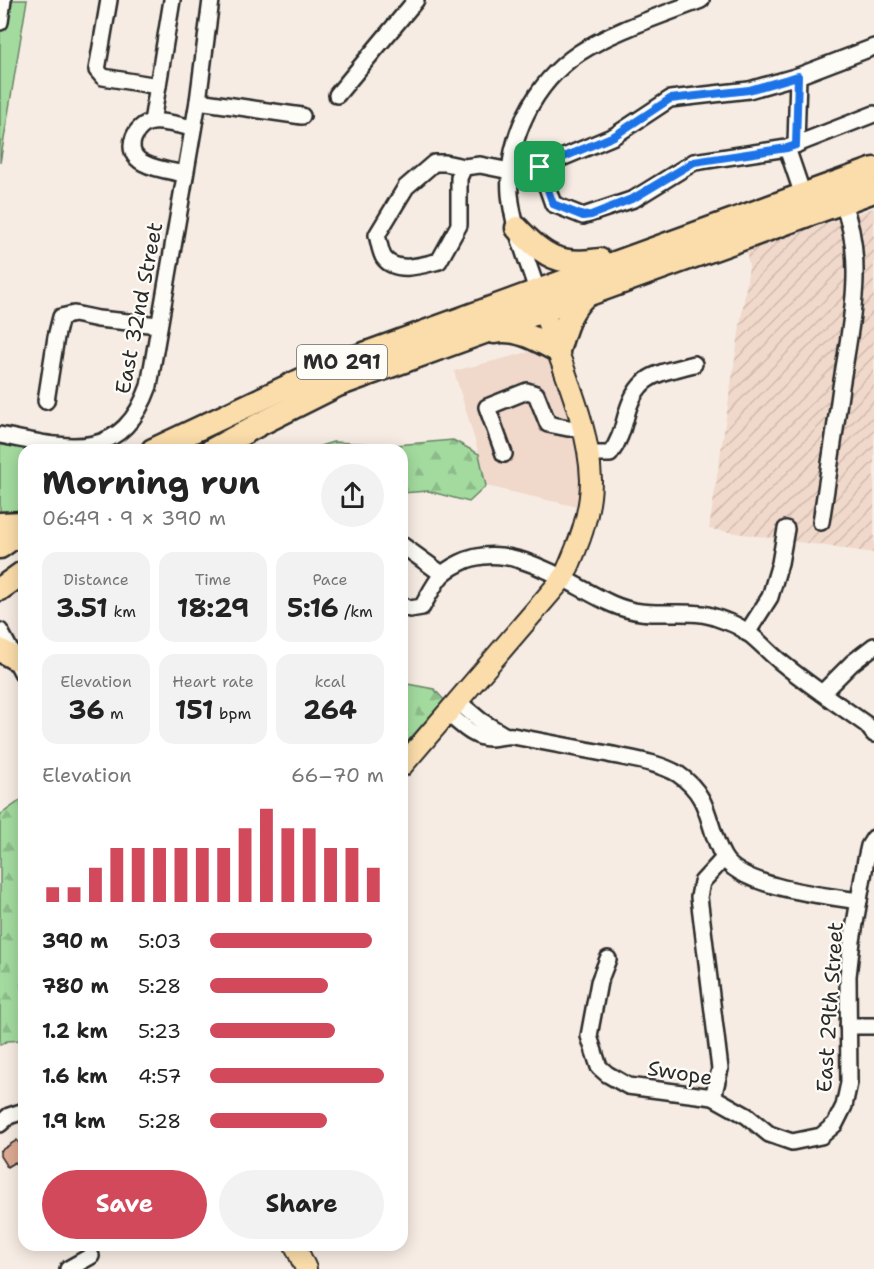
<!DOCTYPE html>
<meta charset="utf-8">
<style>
:root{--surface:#fff;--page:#f2f2f2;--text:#222;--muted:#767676;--accent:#d1495b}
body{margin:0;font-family:"Shantell Sans",sans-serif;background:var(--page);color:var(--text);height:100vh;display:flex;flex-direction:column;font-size:22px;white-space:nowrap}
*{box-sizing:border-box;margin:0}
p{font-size:20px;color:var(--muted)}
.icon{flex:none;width:33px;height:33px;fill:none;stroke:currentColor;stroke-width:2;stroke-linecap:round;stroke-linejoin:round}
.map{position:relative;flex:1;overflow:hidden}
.side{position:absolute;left:18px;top:444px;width:390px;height:807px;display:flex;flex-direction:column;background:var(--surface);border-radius:18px;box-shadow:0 3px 15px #0003}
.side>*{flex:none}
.pin{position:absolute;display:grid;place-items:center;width:51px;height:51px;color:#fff;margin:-26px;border-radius:12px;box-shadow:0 3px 9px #0006}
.round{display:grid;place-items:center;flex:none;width:63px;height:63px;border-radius:32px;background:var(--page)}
.summary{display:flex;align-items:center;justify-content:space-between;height:102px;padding:0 24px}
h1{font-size:33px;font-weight:700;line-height:45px}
.figures{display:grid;grid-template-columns:repeat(3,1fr);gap:9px;height:102px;padding:6px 24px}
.figures div{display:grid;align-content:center;border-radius:15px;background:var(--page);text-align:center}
.figures b{font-size:26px;font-weight:700}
.figures small{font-size:16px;font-weight:400}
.figures p{font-size:16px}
.chart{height:168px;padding:12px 24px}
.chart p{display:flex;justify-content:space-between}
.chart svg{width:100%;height:108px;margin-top:6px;stroke:var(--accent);stroke-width:6}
.button{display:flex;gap:12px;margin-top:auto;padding:12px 24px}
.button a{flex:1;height:69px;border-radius:36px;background:var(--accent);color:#fff;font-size:24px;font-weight:700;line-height:69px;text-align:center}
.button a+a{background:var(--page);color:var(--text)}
ul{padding:0 24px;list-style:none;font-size:20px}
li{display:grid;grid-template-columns:96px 72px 1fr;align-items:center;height:45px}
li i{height:15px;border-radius:8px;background:var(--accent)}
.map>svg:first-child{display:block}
.built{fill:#f0d8cb}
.industrial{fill:url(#industrial-furrows)}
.green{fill:#a3db9f;stroke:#678365;stroke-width:1.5}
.forest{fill:url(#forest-firs);stroke:#678365;stroke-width:1.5}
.building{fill:#deab92;stroke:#2b2b2b;stroke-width:1.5}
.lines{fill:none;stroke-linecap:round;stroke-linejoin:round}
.minor-casing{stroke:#2b2b2b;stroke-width:20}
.major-casing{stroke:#2b2b2b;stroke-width:24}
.highway-casing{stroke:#2b2b2b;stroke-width:27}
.minor{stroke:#fdfcf7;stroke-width:15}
.major{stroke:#fbddab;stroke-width:20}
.highway{stroke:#fbddab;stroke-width:22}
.route-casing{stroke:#fff;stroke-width:12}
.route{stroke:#1a73e8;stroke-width:8}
.labels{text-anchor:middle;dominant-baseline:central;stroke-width:4.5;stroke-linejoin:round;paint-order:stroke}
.shield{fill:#fdfcf7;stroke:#6a6a68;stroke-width:1.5}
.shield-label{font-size:20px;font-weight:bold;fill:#2b2b2b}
.street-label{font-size:21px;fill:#2b2b2b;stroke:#fdfcf7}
</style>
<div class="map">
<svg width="874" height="1269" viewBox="0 0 874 1269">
<defs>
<pattern id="industrial-furrows" width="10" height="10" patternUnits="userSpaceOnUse" patternTransform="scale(1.5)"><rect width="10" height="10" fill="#f0d8cb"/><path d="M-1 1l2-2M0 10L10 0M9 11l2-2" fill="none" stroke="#cebaae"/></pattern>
<pattern id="forest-firs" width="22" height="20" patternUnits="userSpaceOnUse" patternTransform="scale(1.5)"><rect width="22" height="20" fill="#a3db9f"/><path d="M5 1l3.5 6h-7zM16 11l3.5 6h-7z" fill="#8cbc89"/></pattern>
</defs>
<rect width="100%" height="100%" fill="#f7ece3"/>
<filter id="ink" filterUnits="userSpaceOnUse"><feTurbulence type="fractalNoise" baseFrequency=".0167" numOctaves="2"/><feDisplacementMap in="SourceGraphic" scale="12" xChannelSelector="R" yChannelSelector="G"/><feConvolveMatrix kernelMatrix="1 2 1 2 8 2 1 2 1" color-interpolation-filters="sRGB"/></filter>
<g filter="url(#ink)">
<path class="built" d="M540,349L553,368L577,440L582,486L578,507L486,486L479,454L454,371Z"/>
<path class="industrial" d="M874,208V553L709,529L749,267L746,250Z"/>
<g class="green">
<path d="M0,0H27L0,163Z"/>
<path d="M0,435L94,450H24V509L0,525Z"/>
</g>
<g class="forest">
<path d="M453,440L479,454L486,486L469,502L428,491L402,493V450H307L333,442L396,445Z"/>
<path d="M402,683L434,689L444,700L402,748Z"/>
<path d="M24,798V1040L7,1041L0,1045V815Z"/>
</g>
<path class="building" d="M17,1140L24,1151V1175L15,1162L7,1167L0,1156V1151Z"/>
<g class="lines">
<defs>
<g id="minor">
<path d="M109,0L97,70L103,77L158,86"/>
<path d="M0,22L3,0"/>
<path d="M337,95L416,0"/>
<path d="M198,101L302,116"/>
<path d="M152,122L172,0"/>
<path d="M796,145L798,76L874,47"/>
<path d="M464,167L459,178V225L439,261C423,265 396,274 384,258C380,252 379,241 377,235L406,187L434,163H445L464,167L480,165L510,171L540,167L553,204L583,216L634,199L694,162L787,148"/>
<path d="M540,167L614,136L670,99L749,90L798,76"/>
<path d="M185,174C167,170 122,167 134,137C137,130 144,123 152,122C164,120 181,126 193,128"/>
<path d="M803,195L787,148L874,114"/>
<path d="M537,290C527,259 513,227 510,194C506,139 534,83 579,53C612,31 663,15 701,0"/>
<path d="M46,401L56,337L61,317L74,314L98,319L159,325"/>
<path d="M0,435C66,448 121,465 149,386L198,101L211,0"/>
<path d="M504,454L487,407L527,391L536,394L548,424L568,428H582"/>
<path d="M588,454H610C619,442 622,431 626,416C637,374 656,374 694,364"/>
<path d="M821,522C828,477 835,432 841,387C850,328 867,259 842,202"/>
<path d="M402,545L442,574"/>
<path d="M402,605L410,609L422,607C428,597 434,584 441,576C446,570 454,566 460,563C510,537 569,585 612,604C646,619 670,610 702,614C711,615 720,619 728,622C750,629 765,650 782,663C809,685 839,705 867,725L874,734"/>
<path d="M0,631L24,676"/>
<path d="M747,633L770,597L780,563L786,529"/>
<path d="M822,693L852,663L874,646"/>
<path d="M457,701L481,721L504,735"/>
<path d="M447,713C459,722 473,738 489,738C497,738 505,735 513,736C545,742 576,748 608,754C630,759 658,762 678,774C713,798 706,826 723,856C739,887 826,896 859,901"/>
<path d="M608,959L599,982L589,1036L599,1067L607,1074L628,1086L713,1097L747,1116L769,1134L792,1142L821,1136L835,1124L844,1106L849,1083L848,976L852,941L866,859L869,846L874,838"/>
<path d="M848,1026H874"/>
<path d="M713,1097L720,1069L699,897L702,882L724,858"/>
<path d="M0,1124L9,1116L24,1111"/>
<path d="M68,1269L91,1256"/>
</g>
<g id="major">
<path d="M402,766L564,577C578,546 591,515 591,480C589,418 556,357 540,298"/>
<path d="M295,1245L306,1269"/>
</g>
<g id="highway">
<path d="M517,228C544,257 560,266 600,260"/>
<path d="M494,332C516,327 538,340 558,351C564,330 569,311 585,296"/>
<path d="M153,450L331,366L874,169"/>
<path d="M212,450L260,424L338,385L874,191"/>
<path d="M0,524L24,523"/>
<path d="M0,547L24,530"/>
<path d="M0,589L24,572"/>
<path d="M0,650L14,658"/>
</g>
</defs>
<use href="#minor" class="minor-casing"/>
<use href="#major" class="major-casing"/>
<use href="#highway" class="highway-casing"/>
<use href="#minor" class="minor"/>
<use href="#major" class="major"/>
<use href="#highway" class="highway"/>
</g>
</g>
<g class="lines" filter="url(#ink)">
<defs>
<path id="route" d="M798,76L796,145L787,148L694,162L634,198L591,215L583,216L553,204L540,167L614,136L670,99L749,90Z"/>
</defs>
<use href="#route" class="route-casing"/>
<use href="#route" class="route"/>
</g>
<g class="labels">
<rect class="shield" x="297" y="345" width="90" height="34" rx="4.5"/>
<g class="shield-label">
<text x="342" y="362">MO 291</text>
</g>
<g class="street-label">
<text transform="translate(139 308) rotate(-79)">East 32nd Street</text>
<text transform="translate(830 1007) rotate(-86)">East 29th Street</text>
<text transform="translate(680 1073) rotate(9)">Swope</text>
</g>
</g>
</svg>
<div class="pin" style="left:540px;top:167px;background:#1e9e55"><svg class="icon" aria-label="arrive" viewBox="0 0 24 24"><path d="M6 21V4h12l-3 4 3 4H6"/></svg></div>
<section class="side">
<div class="summary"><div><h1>Morning run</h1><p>06:49 · 9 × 390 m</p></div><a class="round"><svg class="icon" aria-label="share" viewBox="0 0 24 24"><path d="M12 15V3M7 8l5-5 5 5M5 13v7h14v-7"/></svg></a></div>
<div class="figures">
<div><p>Distance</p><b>3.51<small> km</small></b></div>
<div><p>Time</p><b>18:29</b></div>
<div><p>Pace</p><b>5:16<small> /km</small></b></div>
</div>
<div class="figures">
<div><p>Elevation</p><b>36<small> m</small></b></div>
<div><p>Heart rate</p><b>151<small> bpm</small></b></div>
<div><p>kcal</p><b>264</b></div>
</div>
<div class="chart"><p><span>Elevation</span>66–70 m</p>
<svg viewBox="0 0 160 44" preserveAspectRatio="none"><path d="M5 44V38M15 44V38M25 44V30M35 44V22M45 44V22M55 44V22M65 44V22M75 44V22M85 44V22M95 44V14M105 44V6M115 44V14M125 44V14M135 44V22M145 44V22M155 44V30"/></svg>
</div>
<ul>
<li><b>390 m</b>5:03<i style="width:93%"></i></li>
<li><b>780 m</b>5:28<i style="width:68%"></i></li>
<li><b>1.2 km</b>5:23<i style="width:72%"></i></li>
<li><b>1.6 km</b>4:57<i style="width:100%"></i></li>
<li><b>1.9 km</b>5:28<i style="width:67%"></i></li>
</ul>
<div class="button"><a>Save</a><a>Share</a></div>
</section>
</div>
